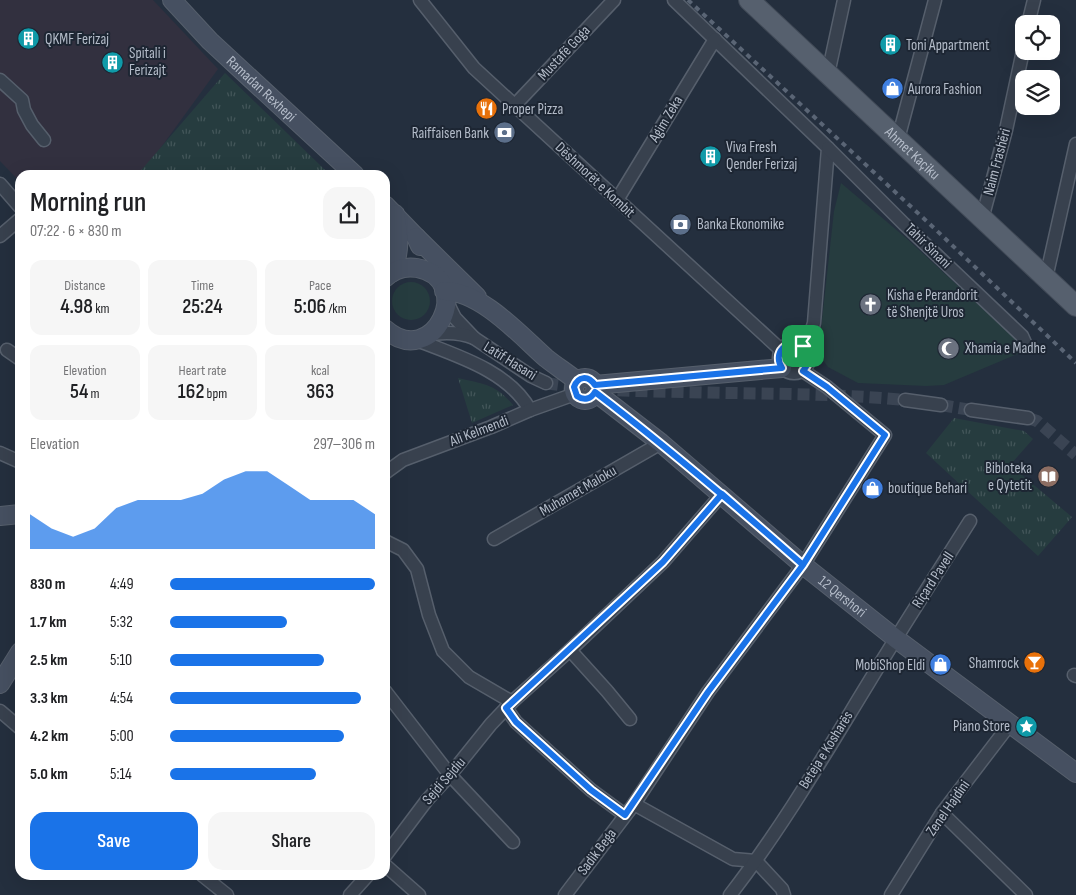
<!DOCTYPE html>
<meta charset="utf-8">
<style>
:root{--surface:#fff;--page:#f6f6f6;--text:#202124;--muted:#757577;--accent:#1a73e8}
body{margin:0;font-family:"Sofia Sans Condensed",sans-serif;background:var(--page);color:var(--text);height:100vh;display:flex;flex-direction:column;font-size:19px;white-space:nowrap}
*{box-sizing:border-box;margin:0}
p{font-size:16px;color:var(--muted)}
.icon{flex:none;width:28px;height:28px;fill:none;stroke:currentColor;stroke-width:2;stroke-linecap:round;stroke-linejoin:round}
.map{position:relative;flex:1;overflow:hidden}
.panel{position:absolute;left:15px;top:170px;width:375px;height:710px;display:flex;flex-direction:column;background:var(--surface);border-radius:15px;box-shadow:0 5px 20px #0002}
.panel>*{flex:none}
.tools{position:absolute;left:1015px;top:15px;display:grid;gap:10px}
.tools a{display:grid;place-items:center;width:45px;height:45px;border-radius:10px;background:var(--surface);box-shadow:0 5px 20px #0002;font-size:25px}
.pin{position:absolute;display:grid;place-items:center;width:42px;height:42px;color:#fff;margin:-21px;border-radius:10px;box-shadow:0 2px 8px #0006}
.round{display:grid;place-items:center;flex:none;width:52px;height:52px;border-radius:15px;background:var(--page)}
.head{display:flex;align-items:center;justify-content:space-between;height:85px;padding:0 15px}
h1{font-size:28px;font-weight:600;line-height:38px}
.figures{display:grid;grid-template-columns:repeat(3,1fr);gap:8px;height:85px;padding:5px 15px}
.figures div{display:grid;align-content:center;border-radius:12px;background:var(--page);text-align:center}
.figures b{font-size:21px;font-weight:600}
.figures small{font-size:14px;font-weight:400}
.figures p{font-size:14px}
.chart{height:140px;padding:10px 15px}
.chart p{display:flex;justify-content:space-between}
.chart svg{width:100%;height:90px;margin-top:5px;fill:var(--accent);opacity:.7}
.button{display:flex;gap:10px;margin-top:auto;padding:10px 15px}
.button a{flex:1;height:58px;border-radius:15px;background:var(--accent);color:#fff;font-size:20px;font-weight:600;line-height:58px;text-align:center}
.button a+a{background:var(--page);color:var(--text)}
ul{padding:0 15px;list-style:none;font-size:16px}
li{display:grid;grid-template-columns:80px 60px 1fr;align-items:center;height:38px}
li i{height:12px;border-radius:6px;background:var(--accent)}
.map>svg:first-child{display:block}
.medical{fill:#32303f}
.grass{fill:#263c3f}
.park{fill:url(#park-tufts)}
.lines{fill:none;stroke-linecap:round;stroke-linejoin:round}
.street-tunnel{stroke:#3a4453;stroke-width:12;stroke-dasharray:12 6;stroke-linecap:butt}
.street-casing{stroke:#565f6c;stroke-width:15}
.secondary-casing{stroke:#565f6c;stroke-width:20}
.primary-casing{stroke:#414a57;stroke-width:22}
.street{stroke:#38414e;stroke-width:12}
.secondary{stroke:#465061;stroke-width:18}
.primary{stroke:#56606e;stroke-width:20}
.rail{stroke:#5a6575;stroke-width:4;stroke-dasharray:5 5;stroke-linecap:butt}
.route-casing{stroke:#fff;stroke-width:10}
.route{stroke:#1a73e8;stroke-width:6}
.labels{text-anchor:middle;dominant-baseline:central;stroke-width:4;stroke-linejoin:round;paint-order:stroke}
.poi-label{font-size:15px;fill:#b4bcc9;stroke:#1d2633;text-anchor:start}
.street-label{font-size:15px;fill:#b4bcc9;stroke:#1d2633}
</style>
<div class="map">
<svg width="1076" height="895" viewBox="0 0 1076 895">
<defs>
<pattern id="park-tufts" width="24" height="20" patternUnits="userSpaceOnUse" patternTransform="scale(1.25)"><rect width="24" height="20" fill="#263c3f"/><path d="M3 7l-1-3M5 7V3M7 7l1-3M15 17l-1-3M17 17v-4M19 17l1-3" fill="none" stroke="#435659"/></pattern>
</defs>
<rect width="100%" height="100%" fill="#242f3e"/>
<path class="medical" d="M0,0H153L218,69L141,175H20V182L0,161Z"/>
<g class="grass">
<path d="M841,183L906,238L1021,344L1020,353L944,385L926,386L858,383L828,367L819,355L820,338L834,211Z"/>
<circle cx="411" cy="301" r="19"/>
</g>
<g class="park">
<path d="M225,73L323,168L330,175H137Z"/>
<path d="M458,378C483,384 496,384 513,405L472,423Z"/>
<path d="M954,418L1024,431L1033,439L1010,465L1072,517L1038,556L926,453Z"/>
</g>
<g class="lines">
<g class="street-tunnel">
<path d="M546,383C592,391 637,391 683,392C757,394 831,393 905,400"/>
<path d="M941,405L971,410"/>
<path d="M1028,418L1037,421L1076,455"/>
</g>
<defs>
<g id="street">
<path d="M420,0L474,68L781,350"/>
<path d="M674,0L828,148L814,323L810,336L803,346"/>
<path d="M1028,24L1034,0"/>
<path d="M828,74L844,0"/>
<path d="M0,80L22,100L24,110L32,125L44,140"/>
<path d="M514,106L614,0"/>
<path d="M898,139L935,0"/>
<path d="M828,148L904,224L1022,336L1026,345"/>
<path d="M0,184L20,207"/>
<path d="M617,200L715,39"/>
<path d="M982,219L1006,130L1024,46"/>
<path d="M0,236L20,219"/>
<path d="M1046,278L1076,144"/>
<path d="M447,302L455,318L474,338"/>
<path d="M427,335C443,332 459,332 474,338L531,376L546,383"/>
<path d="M414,339C454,355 508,370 530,410"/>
<circle cx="794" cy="358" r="15"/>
<path d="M7,350L20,359"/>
<path d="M905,400L941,405"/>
<path d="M971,410L1028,418"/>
<path d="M0,453L20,462"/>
<path d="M385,473L403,460L491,427L530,410L575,394"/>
<path d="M494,539L661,443"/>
<path d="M385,541L403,550L417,569L429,615L443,651L469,677L512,702"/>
<path d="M570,650L607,691L630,719"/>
<path d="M1074,675L1076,676"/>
<path d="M385,691L450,775L513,842"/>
<path d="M506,708L516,722L591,790L625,815"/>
<path d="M0,711L20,728"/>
<path d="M634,804L733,859L756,861L782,889L784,895"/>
<path d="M942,813L1026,895"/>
<path d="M385,856L427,800L450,775L491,724L512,702L570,650L663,562L722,494"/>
<path d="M385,865L419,895"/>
<path d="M202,875L227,895"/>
<path d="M350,895L368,875"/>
<path d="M565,895L634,804L708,692L803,565L885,435L827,387L803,371"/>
<path d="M730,895C782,828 825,754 869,682C902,628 936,575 970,521"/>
<path d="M891,895L942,813L1010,724"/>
</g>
<g id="secondary">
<path id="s1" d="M172,0L210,41L355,175"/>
<path d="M385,205L416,237L420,246"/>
<path d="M416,237L477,297"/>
<path d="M391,273C401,253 399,235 395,214"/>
<path d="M385,278C393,270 405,266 417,268C477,279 434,372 385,329"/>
<path d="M444,291C481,291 520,335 546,358C556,366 567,373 577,381"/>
<circle cx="585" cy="389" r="11"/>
<path d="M595,385L782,368"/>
<path id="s2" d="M595,392L661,443L803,565L895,638L1076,773"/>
<path d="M0,516L20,514"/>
<path d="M0,684L20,652"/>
</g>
<g id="primary">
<path id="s3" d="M749,0L1076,306"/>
</g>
</defs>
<use href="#street" class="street-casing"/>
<use href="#secondary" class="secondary-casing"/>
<use href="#primary" class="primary-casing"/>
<use href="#street" class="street"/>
<use href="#secondary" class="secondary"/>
<use href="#primary" class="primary"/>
<path class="rail" d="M688,0L934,228L1076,363"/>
</g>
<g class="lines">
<defs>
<path id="route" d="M803,346C787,338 772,353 782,368L595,385C588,375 578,376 574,387L577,396C584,401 591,399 595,392C667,447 735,505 803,565L708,692L625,815L591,790L516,722L506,708L663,562L722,494L803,565L885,435L827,387L803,371C810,363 811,354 803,346"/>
</defs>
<use href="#route" class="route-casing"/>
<use href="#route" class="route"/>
</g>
<defs>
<symbol id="building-disc" viewBox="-11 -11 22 22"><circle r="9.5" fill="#0f9aa8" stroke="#1d2633"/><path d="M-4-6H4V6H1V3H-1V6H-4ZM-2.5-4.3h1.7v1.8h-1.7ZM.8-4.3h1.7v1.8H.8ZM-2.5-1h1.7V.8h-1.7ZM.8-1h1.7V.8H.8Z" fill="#fff"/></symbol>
<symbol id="shop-disc" viewBox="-11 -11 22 22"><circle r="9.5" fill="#3f7fe0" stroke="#1d2633"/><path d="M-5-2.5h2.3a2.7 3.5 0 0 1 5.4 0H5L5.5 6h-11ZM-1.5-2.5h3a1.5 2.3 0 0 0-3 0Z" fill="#fff"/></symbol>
<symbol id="restaurant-disc" viewBox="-11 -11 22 22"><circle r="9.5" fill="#e8710a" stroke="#1d2633"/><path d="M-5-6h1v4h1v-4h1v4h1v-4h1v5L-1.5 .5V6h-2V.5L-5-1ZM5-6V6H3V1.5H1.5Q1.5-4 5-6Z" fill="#fff"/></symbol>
<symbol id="bank-disc" viewBox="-11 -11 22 22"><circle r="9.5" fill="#5c6f8a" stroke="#1d2633"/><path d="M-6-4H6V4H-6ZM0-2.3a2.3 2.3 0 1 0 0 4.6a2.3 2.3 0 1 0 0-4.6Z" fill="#fff"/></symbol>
<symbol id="church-disc" viewBox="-11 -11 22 22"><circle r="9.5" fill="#6b7280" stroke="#1d2633"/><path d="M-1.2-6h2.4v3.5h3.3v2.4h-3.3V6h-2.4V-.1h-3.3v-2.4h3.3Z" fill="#fff"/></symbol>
<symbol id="mosque-disc" viewBox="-11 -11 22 22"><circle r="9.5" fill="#6b7280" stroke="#1d2633"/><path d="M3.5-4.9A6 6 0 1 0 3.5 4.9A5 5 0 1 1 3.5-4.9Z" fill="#fff"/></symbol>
<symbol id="library-disc" viewBox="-11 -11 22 22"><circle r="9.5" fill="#8d6e63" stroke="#1d2633"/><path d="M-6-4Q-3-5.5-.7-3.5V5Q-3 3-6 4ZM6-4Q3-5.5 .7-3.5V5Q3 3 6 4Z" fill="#fff"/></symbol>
<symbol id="bar-disc" viewBox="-11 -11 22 22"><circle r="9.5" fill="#e8710a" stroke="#1d2633"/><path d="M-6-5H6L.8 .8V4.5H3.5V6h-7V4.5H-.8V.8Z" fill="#fff"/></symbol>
<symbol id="sight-disc" viewBox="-11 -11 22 22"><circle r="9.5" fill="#0f9aa8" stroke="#1d2633"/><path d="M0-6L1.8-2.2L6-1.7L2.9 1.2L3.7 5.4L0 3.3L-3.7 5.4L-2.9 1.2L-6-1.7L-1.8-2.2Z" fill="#fff"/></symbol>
</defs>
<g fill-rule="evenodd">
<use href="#building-disc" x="16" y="26" width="25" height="25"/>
<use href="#building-disc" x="878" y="32" width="25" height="25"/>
<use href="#building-disc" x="100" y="50" width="25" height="25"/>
<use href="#shop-disc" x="880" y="76" width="25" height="25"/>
<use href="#restaurant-disc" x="474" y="96" width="25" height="25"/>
<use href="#bank-disc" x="492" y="120" width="25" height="25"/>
<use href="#building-disc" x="698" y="144" width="25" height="25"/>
<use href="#bank-disc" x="668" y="212" width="25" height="25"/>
<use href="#church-disc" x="858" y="292" width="25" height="25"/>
<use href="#mosque-disc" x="936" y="336" width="25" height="25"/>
<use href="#library-disc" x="1036" y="464" width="25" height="25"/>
<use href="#shop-disc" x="860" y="476" width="25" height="25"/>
<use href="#bar-disc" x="1022" y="650" width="25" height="25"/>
<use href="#shop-disc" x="928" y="652" width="25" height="25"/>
<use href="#sight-disc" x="1014" y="714" width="25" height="25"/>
</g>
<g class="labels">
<g class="poi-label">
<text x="45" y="39">QKMF Ferizaj</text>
<text x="906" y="45">Toni Appartment</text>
<text x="129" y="53">Spitali i<tspan x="129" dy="17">Ferizajt</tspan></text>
<text x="908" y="89">Aurora Fashion</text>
<text x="502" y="109">Proper Pizza</text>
<text x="489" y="133" text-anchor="end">Raiffaisen Bank</text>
<text x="726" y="147">Viva Fresh<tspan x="726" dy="17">Qender Ferizaj</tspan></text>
<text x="697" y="224">Banka Ekonomike</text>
<text x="887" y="295">Kisha e Perandorit<tspan x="887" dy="17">të Shenjtë Uros</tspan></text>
<text x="965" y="348">Xhamia e Madhe</text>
<text x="1032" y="468" text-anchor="end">Bibloteka<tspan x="1032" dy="17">e Qytetit</tspan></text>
<text x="888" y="488">boutique Behari</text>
<text x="1019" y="663" text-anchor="end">Shamrock</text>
<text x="925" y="665" text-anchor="end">MobiShop Eldi</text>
<text x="1010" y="726" text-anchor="end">Piano Store</text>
</g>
<g class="street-label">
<text transform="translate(564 53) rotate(-47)">Mustafë Goga</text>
<text stroke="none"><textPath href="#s1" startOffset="126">Ramadan Rexhepi</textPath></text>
<text transform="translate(666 119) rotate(-59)">Agim Zeka</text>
<text stroke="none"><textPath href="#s3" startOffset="224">Ahmet Kaçiku</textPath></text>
<text transform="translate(997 162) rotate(-75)">Naim Frashëri</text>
<text transform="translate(595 180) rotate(43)">Dëshmorët e Kombit</text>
<text transform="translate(928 246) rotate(44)">Tahir Sinani</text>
<text transform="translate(510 361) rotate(32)">Latif Hasani</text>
<text transform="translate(479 431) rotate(-21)">Ali Kelmendi</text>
<text transform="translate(578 491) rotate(-30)">Muhamet Maloku</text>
<text transform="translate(933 580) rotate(-57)">Riçard Pavell</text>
<text stroke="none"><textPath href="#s2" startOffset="321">12 Qershori</textPath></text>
<text transform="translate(826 750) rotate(-58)">Beteja e Kosharës</text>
<text transform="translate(444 781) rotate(-49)">Sejdi Sejdiu</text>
<text transform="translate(948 808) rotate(-55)">Zenel Hajdini</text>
<text transform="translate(597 852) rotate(-53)">Sadik Bega</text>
</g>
</g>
</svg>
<div class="tools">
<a><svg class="icon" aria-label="locate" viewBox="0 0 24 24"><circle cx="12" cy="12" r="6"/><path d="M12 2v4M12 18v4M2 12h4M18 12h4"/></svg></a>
<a><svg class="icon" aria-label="layers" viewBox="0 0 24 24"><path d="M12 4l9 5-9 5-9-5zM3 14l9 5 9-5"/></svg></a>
</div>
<div class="pin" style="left:803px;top:346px;background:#1e9e55"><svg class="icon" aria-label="arrive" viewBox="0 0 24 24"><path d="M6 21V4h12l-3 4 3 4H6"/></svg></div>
<section class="panel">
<div class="head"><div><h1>Morning run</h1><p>07:22 · 6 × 830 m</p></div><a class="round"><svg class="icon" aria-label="share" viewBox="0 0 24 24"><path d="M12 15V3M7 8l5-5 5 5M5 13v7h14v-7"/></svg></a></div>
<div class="figures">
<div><p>Distance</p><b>4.98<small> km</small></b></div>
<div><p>Time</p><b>25:24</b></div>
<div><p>Pace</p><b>5:06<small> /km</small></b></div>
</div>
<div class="figures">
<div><p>Elevation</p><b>54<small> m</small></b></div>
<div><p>Heart rate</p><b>162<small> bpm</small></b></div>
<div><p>kcal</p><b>363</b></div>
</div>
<div class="chart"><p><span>Elevation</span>297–306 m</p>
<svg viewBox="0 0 160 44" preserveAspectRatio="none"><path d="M0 44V27L10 34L20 38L30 34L40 24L50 20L60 20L70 20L80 17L90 10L100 6L110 6L120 13L130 20L140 20L150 20L160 27V44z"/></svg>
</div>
<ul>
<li><b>830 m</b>4:49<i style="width:100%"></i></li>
<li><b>1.7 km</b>5:32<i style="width:57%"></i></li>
<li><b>2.5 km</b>5:10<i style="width:75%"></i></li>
<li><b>3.3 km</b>4:54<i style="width:93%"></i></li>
<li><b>4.2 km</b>5:00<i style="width:85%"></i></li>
<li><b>5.0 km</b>5:14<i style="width:71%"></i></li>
</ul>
<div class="button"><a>Save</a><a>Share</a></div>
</section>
</div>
